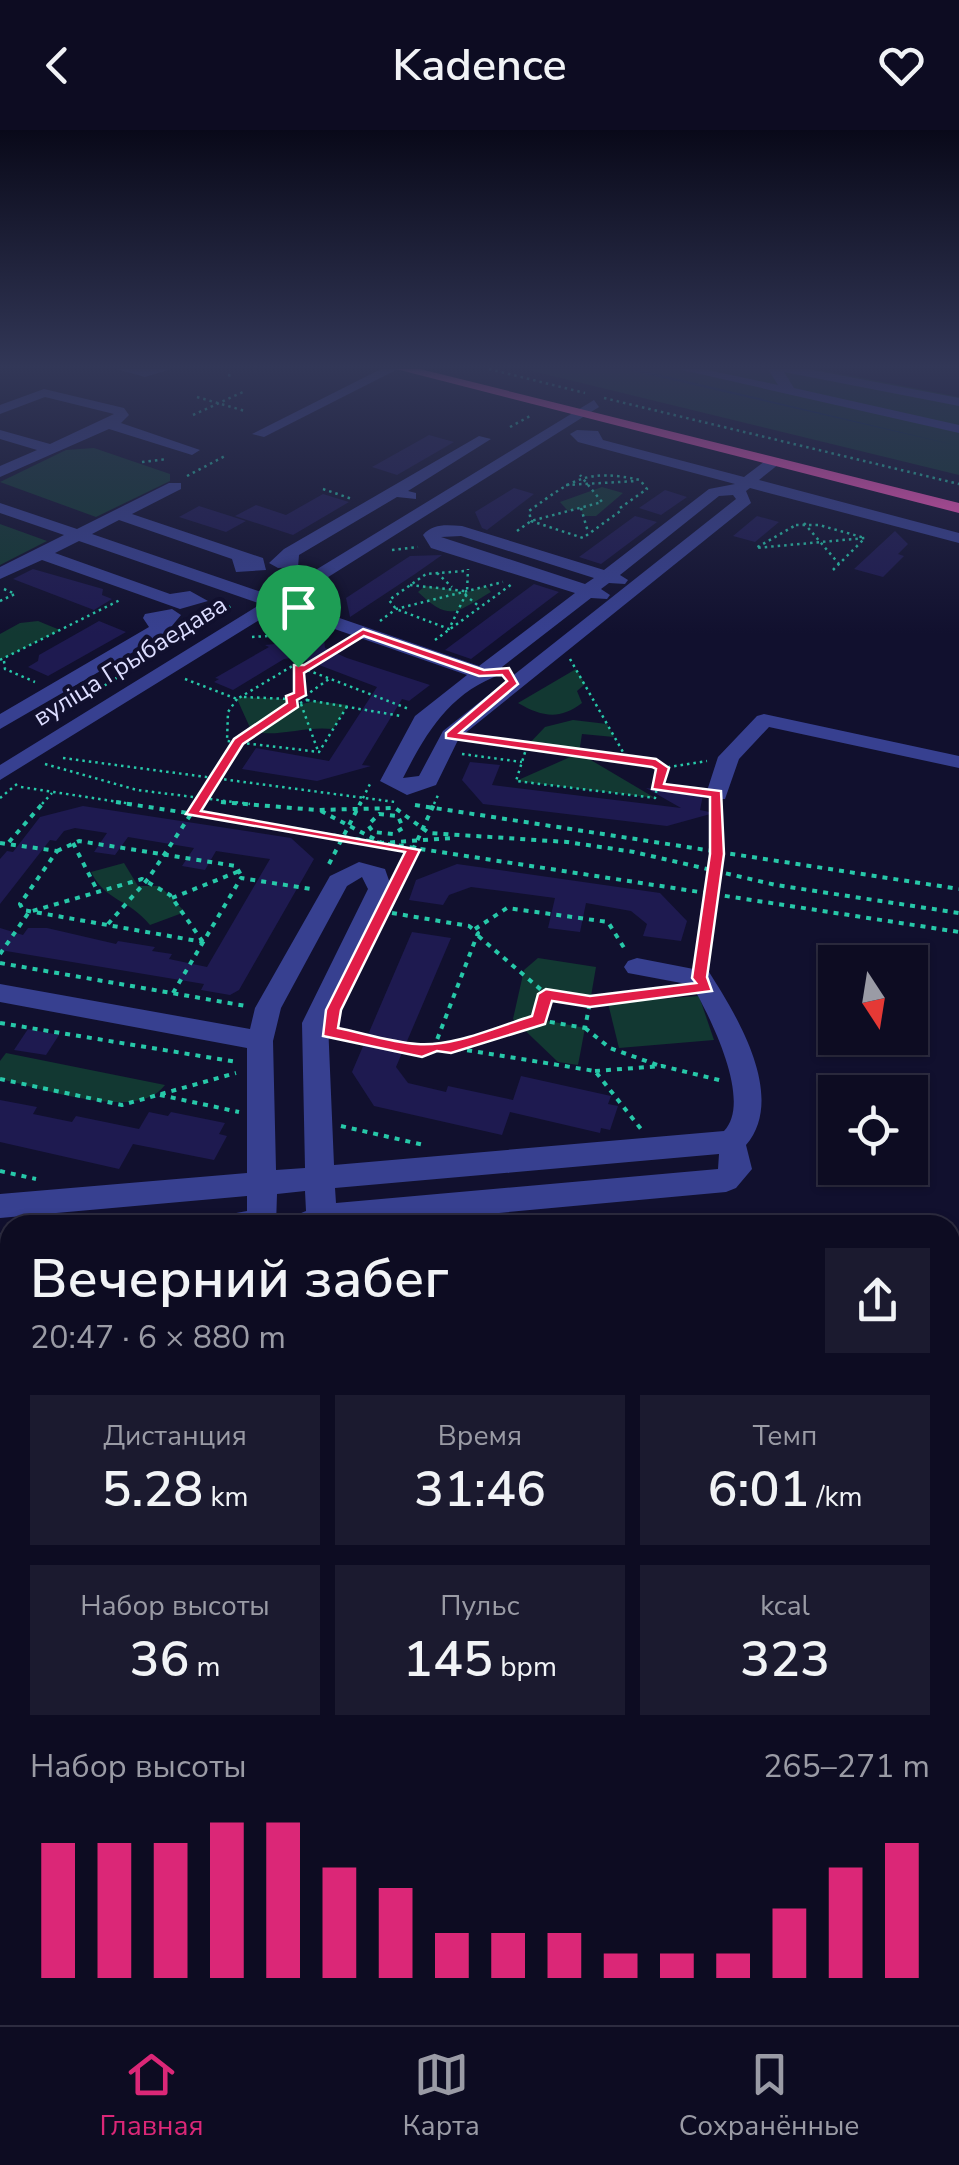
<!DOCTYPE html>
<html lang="ru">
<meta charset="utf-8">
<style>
:root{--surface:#0d0c22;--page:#1b1a2f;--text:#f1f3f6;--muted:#9a9ba5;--line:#2d2c40;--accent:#db2777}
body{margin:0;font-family:"Nunito Sans",sans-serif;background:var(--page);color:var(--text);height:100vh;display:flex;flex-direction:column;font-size:38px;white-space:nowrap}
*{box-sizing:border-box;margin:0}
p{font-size:32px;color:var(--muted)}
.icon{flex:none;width:55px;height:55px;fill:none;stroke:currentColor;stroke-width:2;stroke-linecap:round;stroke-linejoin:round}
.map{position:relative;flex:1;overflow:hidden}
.drawer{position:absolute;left:0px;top:1085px;width:960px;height:810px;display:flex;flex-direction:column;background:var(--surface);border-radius:30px 30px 0 0;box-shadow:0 2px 8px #0004,0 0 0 2px var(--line)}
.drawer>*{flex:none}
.needle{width:65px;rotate:168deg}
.fabs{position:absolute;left:818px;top:815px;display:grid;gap:20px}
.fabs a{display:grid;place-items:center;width:110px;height:110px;border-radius:0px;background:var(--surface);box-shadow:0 2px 8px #0004,0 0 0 2px var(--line);font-size:50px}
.pin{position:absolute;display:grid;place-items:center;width:85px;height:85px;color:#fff;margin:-102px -42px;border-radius:50% 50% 50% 0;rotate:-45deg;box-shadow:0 0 10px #0007}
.pin .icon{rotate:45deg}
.round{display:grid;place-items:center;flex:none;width:105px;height:105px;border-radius:0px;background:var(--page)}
.overview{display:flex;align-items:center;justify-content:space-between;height:170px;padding:0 30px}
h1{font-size:55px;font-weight:600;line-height:75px}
.metrics{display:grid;grid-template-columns:repeat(3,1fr);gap:15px;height:170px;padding:10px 30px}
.metrics div{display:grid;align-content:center;border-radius:0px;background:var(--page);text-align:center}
.metrics b{font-size:50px;font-weight:600}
.metrics small{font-size:28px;font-weight:400}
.metrics p{font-size:28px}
.chart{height:280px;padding:20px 30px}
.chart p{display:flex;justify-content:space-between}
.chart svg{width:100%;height:180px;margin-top:10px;stroke:var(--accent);stroke-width:6}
header{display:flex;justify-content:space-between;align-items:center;height:130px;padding:0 30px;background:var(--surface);font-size:45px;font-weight:600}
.dock{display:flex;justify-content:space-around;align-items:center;height:140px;border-top:2px solid var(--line);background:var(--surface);font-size:28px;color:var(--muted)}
.dock a{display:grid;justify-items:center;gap:5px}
.dock .current{color:var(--accent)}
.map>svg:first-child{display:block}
.green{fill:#123832}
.water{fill:#072b4f}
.building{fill:#1e1a50}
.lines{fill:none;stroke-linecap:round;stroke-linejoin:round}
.path-far2{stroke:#27c8a9;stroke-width:2.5;stroke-dasharray:2.5 4;stroke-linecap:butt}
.path-far1{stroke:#27c8a9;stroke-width:4;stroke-dasharray:5 6;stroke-linecap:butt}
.path{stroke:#27c8a9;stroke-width:5;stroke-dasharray:8 11;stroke-linecap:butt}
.minor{fill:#374090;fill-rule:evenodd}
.highway{fill:#ff57be;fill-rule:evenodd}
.route{fill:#e11d48;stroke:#fff;stroke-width:2.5;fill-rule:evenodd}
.labels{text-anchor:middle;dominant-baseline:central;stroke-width:8;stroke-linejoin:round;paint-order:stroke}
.far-street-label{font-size:25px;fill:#dcddff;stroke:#11102e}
</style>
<header><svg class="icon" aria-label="back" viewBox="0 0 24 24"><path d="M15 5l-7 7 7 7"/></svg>Kadence<svg class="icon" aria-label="heart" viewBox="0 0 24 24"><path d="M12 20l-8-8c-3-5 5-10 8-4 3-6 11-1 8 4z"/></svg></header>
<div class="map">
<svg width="959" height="1895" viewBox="0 0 959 1895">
<rect width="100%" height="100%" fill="#11102e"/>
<g class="green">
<path d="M524,239H817L959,267V345Z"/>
<path d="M94,318L170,344V351L96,387L0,352L66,320Z"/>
<path d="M602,357L623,363L596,386H583L581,378L568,381L560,372Z"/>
<path d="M0,394L47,411L0,435Z"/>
<path d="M425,456L467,462L486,456L491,462C456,482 451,493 418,462Z"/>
<path d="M38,491L60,500L0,530V504L20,493Z"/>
<path d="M576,539L585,554L577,561L582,573C560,590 542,587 518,573Z"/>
<path d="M242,567L285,569L291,577L314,571L348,575L333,599C303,596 282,607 252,602L237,569Z"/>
<path d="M573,590L607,594L614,607L582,604L579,623L655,668L516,651L577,624L527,616L545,597Z"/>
<path d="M124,733L138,756H160L185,782L150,795C128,768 106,772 91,742Z"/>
<path d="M538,828L596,837L590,872L546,864L539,889L585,898L578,935L558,932L513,889L524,840Z"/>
<path d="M699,866L714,910L619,918L608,873Z"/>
<path d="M6,923L165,955C138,993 39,957 0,949V931Z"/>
<path d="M959,1647V1895H220L250,1885H950V1650Z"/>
</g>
<path class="water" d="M624,239H637L959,316Z"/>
<g class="building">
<path d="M429,305L454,312L397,345L372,337Z"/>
<path d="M514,358L534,364L487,400L482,398L475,382Z"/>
<path d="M665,360L687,367L661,385L639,378Z"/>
<path d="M323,364L349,372L293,405L235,386L256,375L286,385Z"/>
<path d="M199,376L246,391L226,402L179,387Z"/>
<path d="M635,386L657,392L601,434L579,427Z"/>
<path d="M757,386L779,392L755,412L733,406Z"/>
<path d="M895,401L908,414L898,424L904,426L883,447L854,439Z"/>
<path d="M442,425L415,444L350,487L346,468L410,426Z"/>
<path d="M33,439L103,459L102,465L112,469L94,480L13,449Z"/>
<path d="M534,454L559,462L471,529L445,520Z"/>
<path d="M99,491L126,502L48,546L28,537L38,531L39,525Z"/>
<path d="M324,509L325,518L347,528L430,555L409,571L402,569L362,635L371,636L317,651L242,639L256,618L329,631L377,557L298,527L284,529L233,560L214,552L219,549L215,548L269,517L265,515Z"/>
<path d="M470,632L500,635L492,655L681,678L646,658L703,665L700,680L714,683L667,696L483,674L462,650Z"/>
<path d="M83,676L291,708L314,729L239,860L230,865L201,860L204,854L0,820V798L23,805L28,798H47L116,814L118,811L155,817L152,821L172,824L169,829L207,837L270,729L216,721L205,740L182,736L194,718L128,707L115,725L94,722L107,703L75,698L64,701L56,711L50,710L0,774V729L7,721L13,722L40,687Z"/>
<path d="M457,734L660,763L687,791L681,811L643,806L647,794L631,781L586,773L580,802L548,798L555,768L471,757L449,765L443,775L409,770L416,750Z"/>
<path d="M412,802L451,808L396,937L408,953L446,962L448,956L513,970L521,946L611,966L608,974L618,976L610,1000L601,998L600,1003L510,982L502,1005L374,976L352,942Z"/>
<path d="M28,899L59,905L46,925L14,920Z"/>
<path d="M0,970L37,977L33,984L72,992L76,986L139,999L149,982L168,986L171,982L225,993L219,1004L227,1006L214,1030L133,1014L119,1039L0,1012Z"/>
</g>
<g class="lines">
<g class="path-far2">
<path d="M489,239L585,263"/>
<path d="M228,245L234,246"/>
<path d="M197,267L245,281"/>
<path d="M604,268L959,354"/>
<path d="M193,285L243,262"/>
<path d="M510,297L532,285"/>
<path d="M142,332L167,329"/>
<path d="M187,346L227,325"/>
<path d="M566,355L636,351"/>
<path d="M323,359L352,369"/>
<path d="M581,378L588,402"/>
<path d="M620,378L647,359L640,350C586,338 572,350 529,381L531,391L583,408L623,379"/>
<path d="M804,393L839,434"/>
<path d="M796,395H819L865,408L756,418Z"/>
<path d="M517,401L531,391L602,372L580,345"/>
<path d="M392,420L418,417"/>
<path d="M833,440L865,408"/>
<path d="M464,441L426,444L389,470L396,479L449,499L467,462L468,439"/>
<path d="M437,443L452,457"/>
<path d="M410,455L465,461"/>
<path d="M4,459L15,464"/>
<path d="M465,465L480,477"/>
<path d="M0,471L15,464"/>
<path d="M380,491L396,479L503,452"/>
<path d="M252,507L312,503"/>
<path d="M435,510L512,454"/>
<path d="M173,512L231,476"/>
<path d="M570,529L627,629"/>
<path d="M0,530L120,470"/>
<path d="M4,531L5,539L35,552"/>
<path d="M298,537L301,565"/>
<path d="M305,540L346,512"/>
<path d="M185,549L237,569L294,535L409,579"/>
<path d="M301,565L307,570L296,575L290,569Z"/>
<path d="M88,566L148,528"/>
<path d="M305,566L329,549"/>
<path d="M244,567L290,569"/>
<path d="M237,569L228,582L227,611L319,622L348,575"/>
<path d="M307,570L401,586"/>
<path d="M301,574L318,621"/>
<path d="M476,609L663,638"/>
<path d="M527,616L516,651L655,668L657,657"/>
<path d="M462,624L522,632"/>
<path d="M63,628L395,672"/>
<path d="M45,634L137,660L250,674"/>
<path d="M21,657L132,674"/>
<path d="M697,662L657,657L663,638L707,631"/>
<path d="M0,668L17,654"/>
<path d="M42,674L52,663"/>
<path d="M197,674L238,612L294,574"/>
<path d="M360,674L370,654"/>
<path d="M434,674L439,663"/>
</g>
<g class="path-far1">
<path d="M116,672L959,802"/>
<path d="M221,672L317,680L395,678L429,703L567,712L634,722L776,755L959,783"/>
<path d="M415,675L959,759"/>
<path d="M321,681L382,713L452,708"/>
<path d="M379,684L398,686L403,698L393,704L373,702L368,695Z"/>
<path d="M9,712L44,672"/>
<path d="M0,713L57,721L20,774L23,780L203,812"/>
<path d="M73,713L98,762"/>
<path d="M57,721L79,711L236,736L242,747"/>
<path d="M329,734L361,672"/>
<path d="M399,750L435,672"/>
<path d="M172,768L242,740"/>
<path d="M392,783L469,796L478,803L435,915L595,941L641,999"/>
<path d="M108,794L148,749L199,672"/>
<path d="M475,799L507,778L608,792L626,821"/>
<path d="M0,824L29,782L142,749L170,765L203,812"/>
<path d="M0,833L246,876"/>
<path d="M702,833L717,724V679"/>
<path d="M173,863L241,748L311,759"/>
<path d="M590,872L665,862"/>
<path d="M539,890L585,898L590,872L546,864"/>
<path d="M0,893L237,932"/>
<path d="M585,898L610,918L660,936"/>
<path d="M339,904L417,921L435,915"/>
<path d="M456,916L539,890L546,864L477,805"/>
<path d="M595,941L662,936L723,951"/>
<path d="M0,949L122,975L236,943"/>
<path d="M160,965L239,982"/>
<path d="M341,996L424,1015"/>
<path d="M0,1041L36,1049"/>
</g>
<g class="path">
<path d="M950,1406L959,1403"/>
<path d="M950,1431L959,1428"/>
<path d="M950,1451L959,1449"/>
<path d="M0,1571L10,1568"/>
<path d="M950,1637L959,1634"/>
<path d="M0,1717L10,1714"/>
<path d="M175,1895L206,1885"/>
</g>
<g class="minor">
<path d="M116,239H171L145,247Z"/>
<path d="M381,239H398L264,307L252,304Z"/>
<path d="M678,239H703L778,255L768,239H808L959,268V276L784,242L794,258L959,295V303Z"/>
<path d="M44,259L124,278L129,285L121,293L200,320L192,325L109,299L0,347V336L37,320L0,309V300L50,314L114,284L45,267L0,284V275Z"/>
<path d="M594,270L599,277L290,471L479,536L575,463L431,418L423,405C433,393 447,395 462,396L604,440L709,359L735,354L578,312L570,304L577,300L598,301L603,310L744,347L769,328H779V334L759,350L959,403V413L750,358L746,361L751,373L459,608L436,655L407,665L380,651L415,586L467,545L277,479L0,650V635L261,474L79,411L55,423L170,464L190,461L208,471L180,479L42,430L0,449V437L64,405L0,383V373L77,399L169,353H181V359L132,384L263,428L266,440L236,442L232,429L119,390L92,404L273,466ZM733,365L736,369L443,601L419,646L403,648C426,603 450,562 502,544V537L591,468L607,469L610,465L601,459L609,453L625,454L628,450L620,445L719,366ZM461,406L594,448L585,454L441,407Z"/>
<path d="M479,306L491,309L408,361L416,363V369L397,367L299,425L298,437L278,438L269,433L284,419Z"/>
<path d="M172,479L181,485L166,503L0,599V584L149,497L143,488L145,484Z"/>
<path d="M764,584L959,626V638L769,597L739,629L725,669H709L706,664L718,627L757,586Z"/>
<path d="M359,732L385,739L392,759L328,893L334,1035L724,1001C753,971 710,887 692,855L628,843L624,837L628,831L637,828L709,842C737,886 787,967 746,1015L752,1039L736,1058L726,1062L368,1095H290L294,1086L306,1081L305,1061L277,1064L276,1095H216L220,1086L247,1081V1066L0,1088V1064L247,1043V918L0,872V854L250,899L255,878L330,746ZM362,747L368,759L302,893L305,1038L276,1040L273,911L281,878L347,756ZM719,1024L718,1039L336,1073L335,1058Z"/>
<path d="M10,1102V1128L0,1129V1103Z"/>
<path d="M959,1324V1358L950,1360V1326Z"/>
<path d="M10,1636V1678L0,1681V1639Z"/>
</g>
<g class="highway">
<path d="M396,239H420L959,373V383Z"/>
<path d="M959,1498V1540L950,1543V1501Z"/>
<path d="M959,1569V1613L950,1616V1572Z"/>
<path d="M10,1794V1842L0,1845V1797Z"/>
<path d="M11,1885H88L84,1895H7Z"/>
</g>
</g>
<linearGradient id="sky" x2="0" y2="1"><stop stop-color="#090919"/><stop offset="0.47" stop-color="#323757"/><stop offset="1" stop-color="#323757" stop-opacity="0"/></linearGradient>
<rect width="959" height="504" fill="url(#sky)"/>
<path class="route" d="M363,499L484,540L509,538L518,554L460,603L656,629L669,638L664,654L721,661L724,724L707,847L712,861L590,877L552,871L545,894L451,923L437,921L422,927L323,906L326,880L405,722L186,684L234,609L287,573L286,566L294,563V535H304ZM364,506L479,546L502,545L507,551L446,603V608L652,637L656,639L652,659L710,667V724L692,848L696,853L590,866L546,859L538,864L532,886C496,897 453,917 417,914C391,912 363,903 338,898L341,880L420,720L201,681L243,614L298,577L297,570L306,565L304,543Z"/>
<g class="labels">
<g class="far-street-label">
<text transform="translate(130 531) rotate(-32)">вуліца Грыбаедава</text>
</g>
</g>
</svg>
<div class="fabs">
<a><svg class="needle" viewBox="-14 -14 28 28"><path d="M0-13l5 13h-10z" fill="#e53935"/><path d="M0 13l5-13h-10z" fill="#9a9ba5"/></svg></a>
<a><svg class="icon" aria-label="locate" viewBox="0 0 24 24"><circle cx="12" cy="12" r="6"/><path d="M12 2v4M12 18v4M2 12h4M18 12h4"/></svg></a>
</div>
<div class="pin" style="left:298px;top:537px;background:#1e9e55"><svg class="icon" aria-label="arrive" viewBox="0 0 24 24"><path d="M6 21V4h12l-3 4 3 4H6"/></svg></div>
<section class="drawer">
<div class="overview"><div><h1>Вечерний забег</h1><p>20:47 · 6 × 880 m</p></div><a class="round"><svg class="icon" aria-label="share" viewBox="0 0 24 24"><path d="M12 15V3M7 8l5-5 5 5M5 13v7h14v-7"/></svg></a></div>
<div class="metrics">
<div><p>Дистанция</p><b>5.28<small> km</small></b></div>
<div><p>Время</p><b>31:46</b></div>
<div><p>Темп</p><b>6:01<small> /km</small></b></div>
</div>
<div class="metrics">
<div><p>Набор высоты</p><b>36<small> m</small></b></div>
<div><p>Пульс</p><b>145<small> bpm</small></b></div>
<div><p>kcal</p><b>323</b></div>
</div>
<div class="chart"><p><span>Набор высоты</span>265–271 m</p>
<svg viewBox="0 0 160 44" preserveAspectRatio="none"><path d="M5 44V11M15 44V11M25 44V11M35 44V6M45 44V6M55 44V17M65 44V22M75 44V33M85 44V33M95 44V33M105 44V38M115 44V38M125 44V38M135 44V27M145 44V17M155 44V11"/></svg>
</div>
</section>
</div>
<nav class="dock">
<a class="current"><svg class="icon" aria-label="home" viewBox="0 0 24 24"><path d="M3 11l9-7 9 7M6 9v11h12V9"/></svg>Главная</a>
<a><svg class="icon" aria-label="map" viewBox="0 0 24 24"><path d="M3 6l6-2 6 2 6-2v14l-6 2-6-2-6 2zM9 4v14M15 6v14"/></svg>Карта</a>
<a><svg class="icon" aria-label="saved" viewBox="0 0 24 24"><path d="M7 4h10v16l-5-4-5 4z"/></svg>Сохранённые</a>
</nav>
